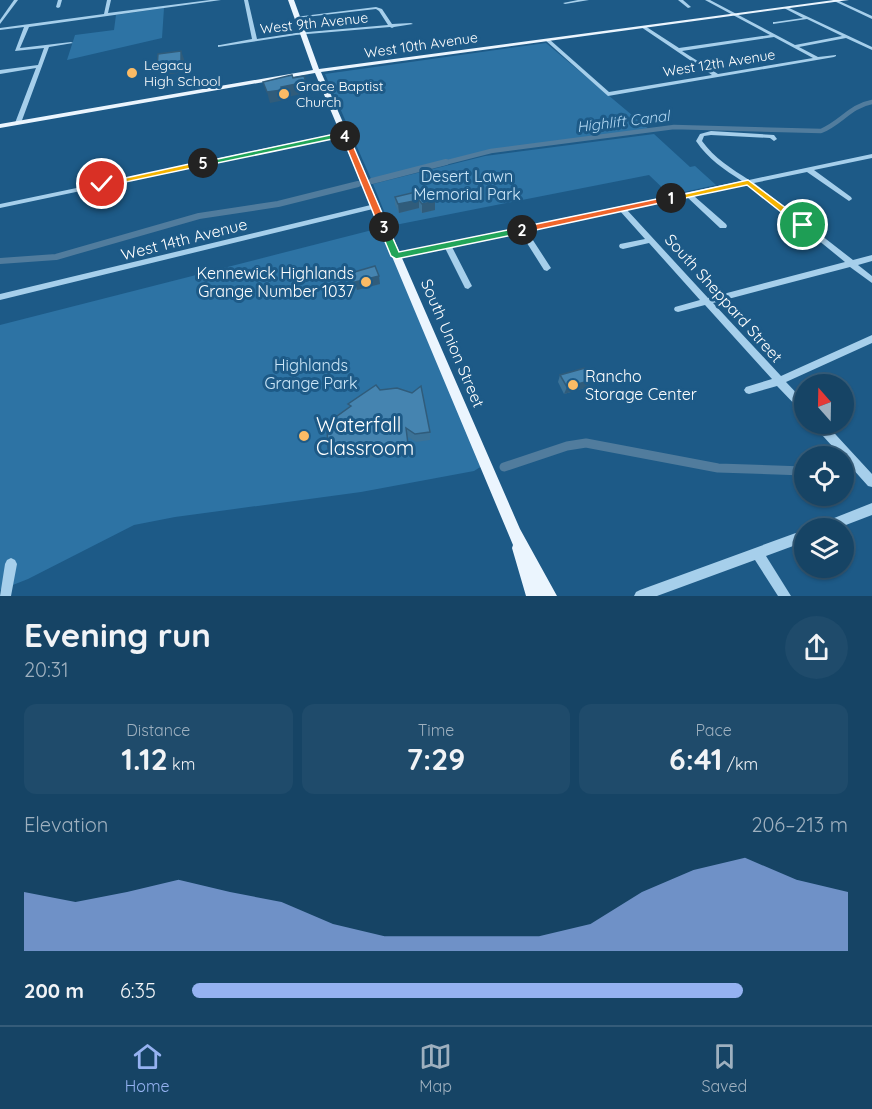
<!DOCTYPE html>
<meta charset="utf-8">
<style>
:root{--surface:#164465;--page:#1f4b6b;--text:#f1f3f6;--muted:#9eb0bf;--line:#355c79;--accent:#95b2f1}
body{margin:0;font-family:Quicksand,sans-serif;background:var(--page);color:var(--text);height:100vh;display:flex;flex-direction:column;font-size:22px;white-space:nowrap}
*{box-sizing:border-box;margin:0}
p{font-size:20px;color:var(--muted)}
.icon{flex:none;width:33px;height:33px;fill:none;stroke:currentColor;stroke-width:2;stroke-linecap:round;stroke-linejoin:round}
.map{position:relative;height:596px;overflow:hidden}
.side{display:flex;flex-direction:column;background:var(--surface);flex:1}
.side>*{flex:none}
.needle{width:39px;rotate:340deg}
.tools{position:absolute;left:794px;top:374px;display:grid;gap:12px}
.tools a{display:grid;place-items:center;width:60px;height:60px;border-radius:50%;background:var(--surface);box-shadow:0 2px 4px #0004,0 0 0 2px var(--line);font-size:30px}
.pin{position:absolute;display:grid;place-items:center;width:51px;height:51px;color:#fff;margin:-26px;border:3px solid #fff;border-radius:50%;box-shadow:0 2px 6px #0007}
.km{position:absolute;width:30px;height:30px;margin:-15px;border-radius:50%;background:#222;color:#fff;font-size:16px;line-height:30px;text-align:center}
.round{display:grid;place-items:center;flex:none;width:63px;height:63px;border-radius:32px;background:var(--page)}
.head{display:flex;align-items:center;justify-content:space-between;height:102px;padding:0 24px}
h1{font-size:33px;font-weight:700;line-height:45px}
.figures{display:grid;grid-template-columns:repeat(3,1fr);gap:9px;height:102px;padding:6px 24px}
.figures div{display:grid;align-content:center;border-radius:12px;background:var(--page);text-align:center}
.figures b{font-size:30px;font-weight:700}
.figures small{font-size:16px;font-weight:400}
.figures p{font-size:16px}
.chart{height:168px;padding:12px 24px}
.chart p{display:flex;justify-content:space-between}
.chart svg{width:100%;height:108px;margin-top:6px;fill:var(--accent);opacity:.7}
ul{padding:0 24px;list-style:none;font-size:20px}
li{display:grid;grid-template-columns:96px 72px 1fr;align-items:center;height:45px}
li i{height:15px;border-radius:8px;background:var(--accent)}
.tabs{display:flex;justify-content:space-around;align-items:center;height:84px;border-top:2px solid var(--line);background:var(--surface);font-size:16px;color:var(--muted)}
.tabs a{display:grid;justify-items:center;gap:3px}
.tabs .selected{color:var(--accent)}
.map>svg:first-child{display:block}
.green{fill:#2d73a4}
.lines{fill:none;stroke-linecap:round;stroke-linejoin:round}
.canal-far2{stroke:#517c9d;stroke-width:4.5}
.canal-far1{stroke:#517c9d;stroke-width:6}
.canal{stroke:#517c9d;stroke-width:9}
.minor{fill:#a6cfeb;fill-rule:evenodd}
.major{fill:#ebf5fe;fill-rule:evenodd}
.wall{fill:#3b7297}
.shaded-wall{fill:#305c7b}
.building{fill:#4584b0;stroke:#305c7b;stroke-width:1.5}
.split-1{fill:#f5b400;stroke:#fff;stroke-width:1.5}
.split-2{fill:#f0652b;stroke:#fff;stroke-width:1.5}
.split-3{fill:#22a559;stroke:#fff;stroke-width:1.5}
.split-4{fill:#f0652b;stroke:#fff;stroke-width:1.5}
.split-5{fill:#22a559;stroke:#fff;stroke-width:1.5}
.split-6{fill:#f5b400;stroke:#fff;stroke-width:1.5}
.poi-dot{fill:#fbbb65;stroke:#1d5a87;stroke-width:2}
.labels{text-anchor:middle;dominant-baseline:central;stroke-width:6;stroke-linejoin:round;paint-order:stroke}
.far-street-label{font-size:14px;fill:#fff;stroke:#1d5a87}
.far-poi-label{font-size:14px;fill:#fff;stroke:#1d5a87;text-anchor:start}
.far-water-label{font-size:15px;font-style:italic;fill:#b2d8f3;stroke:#1d5a87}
.park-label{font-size:16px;fill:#cbe6f8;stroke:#1d5a87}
.street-label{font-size:16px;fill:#fff;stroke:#1d5a87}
.poi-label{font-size:16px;fill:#fff;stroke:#1d5a87;text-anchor:end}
.near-poi-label{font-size:20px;fill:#fff;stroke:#1d5a87;text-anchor:start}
</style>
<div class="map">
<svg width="872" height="596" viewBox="0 0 872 596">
<rect width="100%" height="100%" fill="#1d5a87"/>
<g class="green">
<path d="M164,8L162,38L67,60L75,35L114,30L116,15Z"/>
<path d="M546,43L651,131L490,152L372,181L325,74Z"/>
<path d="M654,134L690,167L695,166L716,185L670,195L649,175L390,226L373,184L485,156Z"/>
<path d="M384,227L485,464L474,471L361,492L175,517L134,525L28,579L0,590V325Z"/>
</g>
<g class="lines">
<path class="canal-far2" d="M440,164L491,151L674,127L821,131C841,123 850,106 872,102"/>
<g class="canal-far1">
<path d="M372,181L446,162"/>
<path d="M0,261L56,257L199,216L278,204L358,184"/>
</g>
<g class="canal">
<path d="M504,467L567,446L586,443L718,468L804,471"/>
<path d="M843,471H846"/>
</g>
<g class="minor">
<path d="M14,0H18L0,24V20Z"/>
<path d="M58,0H62L60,7L58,8L56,7Z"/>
<path d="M107,0H111L108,13L210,0H221L29,27L20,48L71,42L73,43L49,47L21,123L16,124L15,123L36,68L0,74V70L38,65L44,48L15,51L24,27L0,30V28L104,14Z"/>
<path d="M244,0H248L257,39L296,33L388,25L379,11L376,9L297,18L295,17L376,7L382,9L392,24L411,23L413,24L394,27L392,28L390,27L296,35L218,47V45H220L252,39Z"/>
<path d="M578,0H589L565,4L563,3Z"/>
<path d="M678,0H683L691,7L688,8Z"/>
<path d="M705,0H710L795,45L842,36L807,19L773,24V22H775L803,18L784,8L787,7L872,47V50L846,38L799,47L818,57L836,55V56L834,57L608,96L545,40L549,39L609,92L712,75L641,27L645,26L679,48L770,35ZM774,37L813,58L718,74L682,51Z"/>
<path d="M832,0H837L872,16V19Z"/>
<path d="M711,131L774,135L777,139L774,141L770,138L711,135L704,136L702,141C714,158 732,169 749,180L872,154V158L814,170L851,197L852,199L849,201L807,172L754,183L853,260L872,255V261L858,265L872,276V283L850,267L713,303L781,376L872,335V343L786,382L804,401V413L801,411L777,386L749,394L746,393L744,390L746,387L772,379L705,305L678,312L675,311L674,309L675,307L700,300L649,243L623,249L620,248L619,246L620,244L645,239L620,211L527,231L551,268L547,271L544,270L520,232L452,247L472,286L468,289L465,288L445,248L396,259L392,256L396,253L742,181C725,170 708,159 696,141L700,134ZM747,184L753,187L845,262L708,298L627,210L687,197L720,228H726L727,226L726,224L694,196Z"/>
<path d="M344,132L347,134L346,135L0,208V204Z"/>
<path d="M375,204L378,206L377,208L0,300V294Z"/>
<path d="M813,423H825L872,474V487L868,486L843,458V456H841L814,426Z"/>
<path d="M872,503V515L838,528H817L819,524Z"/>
<path d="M804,530V542L766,556L791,596H778L755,560L657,596H634L636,592L640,590Z"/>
<path d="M11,558L15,560L17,564L11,596H0L5,564L7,560Z"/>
</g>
<path class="major" d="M288,0H294L319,69L834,0H849L321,72L520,529L557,596H526L512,548L513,545L315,73L0,128V124L313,70Z"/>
</g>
<g class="wall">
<path d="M395,197L435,201V210L422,213L419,208L399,213L395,205Z"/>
<path d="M348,275L380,284L357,290H353Z"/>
<path d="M560,375L588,387L564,394L558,382Z"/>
<path d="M380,390L430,432V440L416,442L408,437L409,452L370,458L368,450L331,456L328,448L336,428L333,419L349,407L348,404Z"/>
</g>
<g class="shaded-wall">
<path d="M181,51L184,59V72L160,76L157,68Z"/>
<path d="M306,82L309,92L284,98L285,100L270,103L267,92L281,87Z"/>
<path d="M419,200V208L399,213L398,204Z"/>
<path d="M435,201V210L422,213V204Z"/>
<path d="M379,276L380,284L357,290L355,282Z"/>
<path d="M592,380L588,387L564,394L567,387Z"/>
</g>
<g class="building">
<path d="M181,51V65L157,68L158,54Z"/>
<path d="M292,75L293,78L304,76L306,82L281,87L282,90L267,92L263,82Z"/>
<path d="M428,189L435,201L422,204L419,200L398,204L395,197Z"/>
<path d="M375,266L379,276L355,282H351L348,275L351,273Z"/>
<path d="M585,368L592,380L567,387L560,375Z"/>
<path d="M376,385L380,390L397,388L412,393L421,386L430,432L415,434L406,428L408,444L368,450L367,442L328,448L327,429L339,428L333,419L351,406L348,404Z"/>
</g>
<path class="split-1" d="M748,180L806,223V227H800L747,185L671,201L667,198Z"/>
<path class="split-2" d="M671,196L675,198L674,200L522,233L517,230L522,227Z"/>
<path class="split-3" d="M380,225H387L399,252L522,227L526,230L522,233L396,259L391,256L379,227Z"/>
<path class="split-4" d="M345,134L349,136L388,227L387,229L379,227L342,136Z"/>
<path class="split-5" d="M344,132L348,134V138L342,137L203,166L199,163Z"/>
<path class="split-6" d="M203,161L206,162V165L102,187L98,184Z"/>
<g class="poi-dot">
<circle cx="132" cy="73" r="6"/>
<circle cx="284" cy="94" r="6"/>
<circle cx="366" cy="282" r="6"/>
<circle cx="573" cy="385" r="6"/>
<circle cx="304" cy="436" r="6"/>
</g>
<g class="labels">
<g class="far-street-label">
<text transform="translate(314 23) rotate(-6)">West 9th Avenue</text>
<text transform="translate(421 45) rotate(-8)">West 10th Avenue</text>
<text transform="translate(719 63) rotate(-9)">West 12th Avenue</text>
</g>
<g class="far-poi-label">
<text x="144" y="65">Legacy<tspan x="144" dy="16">High School</tspan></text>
<text x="296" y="86">Grace Baptist<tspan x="296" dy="16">Church</tspan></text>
</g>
<g class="far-water-label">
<text transform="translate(623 121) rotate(-7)">Highlift Canal</text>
</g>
<g class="park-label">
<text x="467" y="176">Desert Lawn<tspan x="467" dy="18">Memorial Park</tspan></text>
<text x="311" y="365">Highlands<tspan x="311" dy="18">Grange Park</tspan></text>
</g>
<g class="street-label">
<text transform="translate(184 239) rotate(-14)">West 14th Avenue</text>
<text transform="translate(724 298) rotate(48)">South Sheppard Street</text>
<text transform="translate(453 343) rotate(67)">South Union Street</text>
</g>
<g class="poi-label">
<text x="354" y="273">Kennewick Highlands<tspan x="354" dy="18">Grange Number 1037</tspan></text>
<text x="585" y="376" text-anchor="start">Rancho<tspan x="585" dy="18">Storage Center</tspan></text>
</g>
<g class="near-poi-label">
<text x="316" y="424">Waterfall<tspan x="316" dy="23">Classroom</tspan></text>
</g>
</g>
</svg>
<div class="tools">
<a><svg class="needle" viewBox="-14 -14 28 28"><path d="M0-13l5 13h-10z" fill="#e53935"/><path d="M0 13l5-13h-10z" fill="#9eb0bf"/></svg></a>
<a><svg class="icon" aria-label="locate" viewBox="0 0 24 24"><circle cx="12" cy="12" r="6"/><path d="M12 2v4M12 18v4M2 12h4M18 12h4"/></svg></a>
<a><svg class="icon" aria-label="layers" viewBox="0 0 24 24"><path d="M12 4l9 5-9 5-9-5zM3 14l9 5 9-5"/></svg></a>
</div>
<div class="pin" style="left:803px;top:225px;background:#1e9e55"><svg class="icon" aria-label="arrive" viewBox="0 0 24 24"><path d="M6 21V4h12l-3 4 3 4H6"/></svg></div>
<div class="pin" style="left:102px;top:184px;background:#d93025"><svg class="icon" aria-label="check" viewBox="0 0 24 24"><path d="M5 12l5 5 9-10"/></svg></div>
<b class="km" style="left:671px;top:198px">1</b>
<b class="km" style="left:522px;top:230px">2</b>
<b class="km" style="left:384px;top:227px">3</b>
<b class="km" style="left:345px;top:136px">4</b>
<b class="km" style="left:203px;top:163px">5</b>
</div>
<section class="side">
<div class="head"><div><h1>Evening run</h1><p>20:31</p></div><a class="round"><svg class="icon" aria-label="share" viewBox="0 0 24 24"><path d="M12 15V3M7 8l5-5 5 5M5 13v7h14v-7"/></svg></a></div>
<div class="figures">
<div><p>Distance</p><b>1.12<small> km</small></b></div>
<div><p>Time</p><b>7:29</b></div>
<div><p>Pace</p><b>6:41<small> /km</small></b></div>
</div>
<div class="chart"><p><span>Elevation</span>206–213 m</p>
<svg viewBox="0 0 160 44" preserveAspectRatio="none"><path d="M0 44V20L10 24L20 20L30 15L40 20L50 24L60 33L70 38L80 38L90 38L100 38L110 33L120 20L130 11L140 6L150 15L160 20V44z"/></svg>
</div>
<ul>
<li><b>200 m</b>6:35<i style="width:84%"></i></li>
</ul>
</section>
<nav class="tabs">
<a class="selected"><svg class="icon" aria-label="home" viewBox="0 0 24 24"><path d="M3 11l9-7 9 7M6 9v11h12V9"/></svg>Home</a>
<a><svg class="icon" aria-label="map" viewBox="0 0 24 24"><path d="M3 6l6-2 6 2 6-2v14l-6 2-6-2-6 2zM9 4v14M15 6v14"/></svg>Map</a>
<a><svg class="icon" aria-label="saved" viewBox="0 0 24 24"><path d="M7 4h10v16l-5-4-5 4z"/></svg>Saved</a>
</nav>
